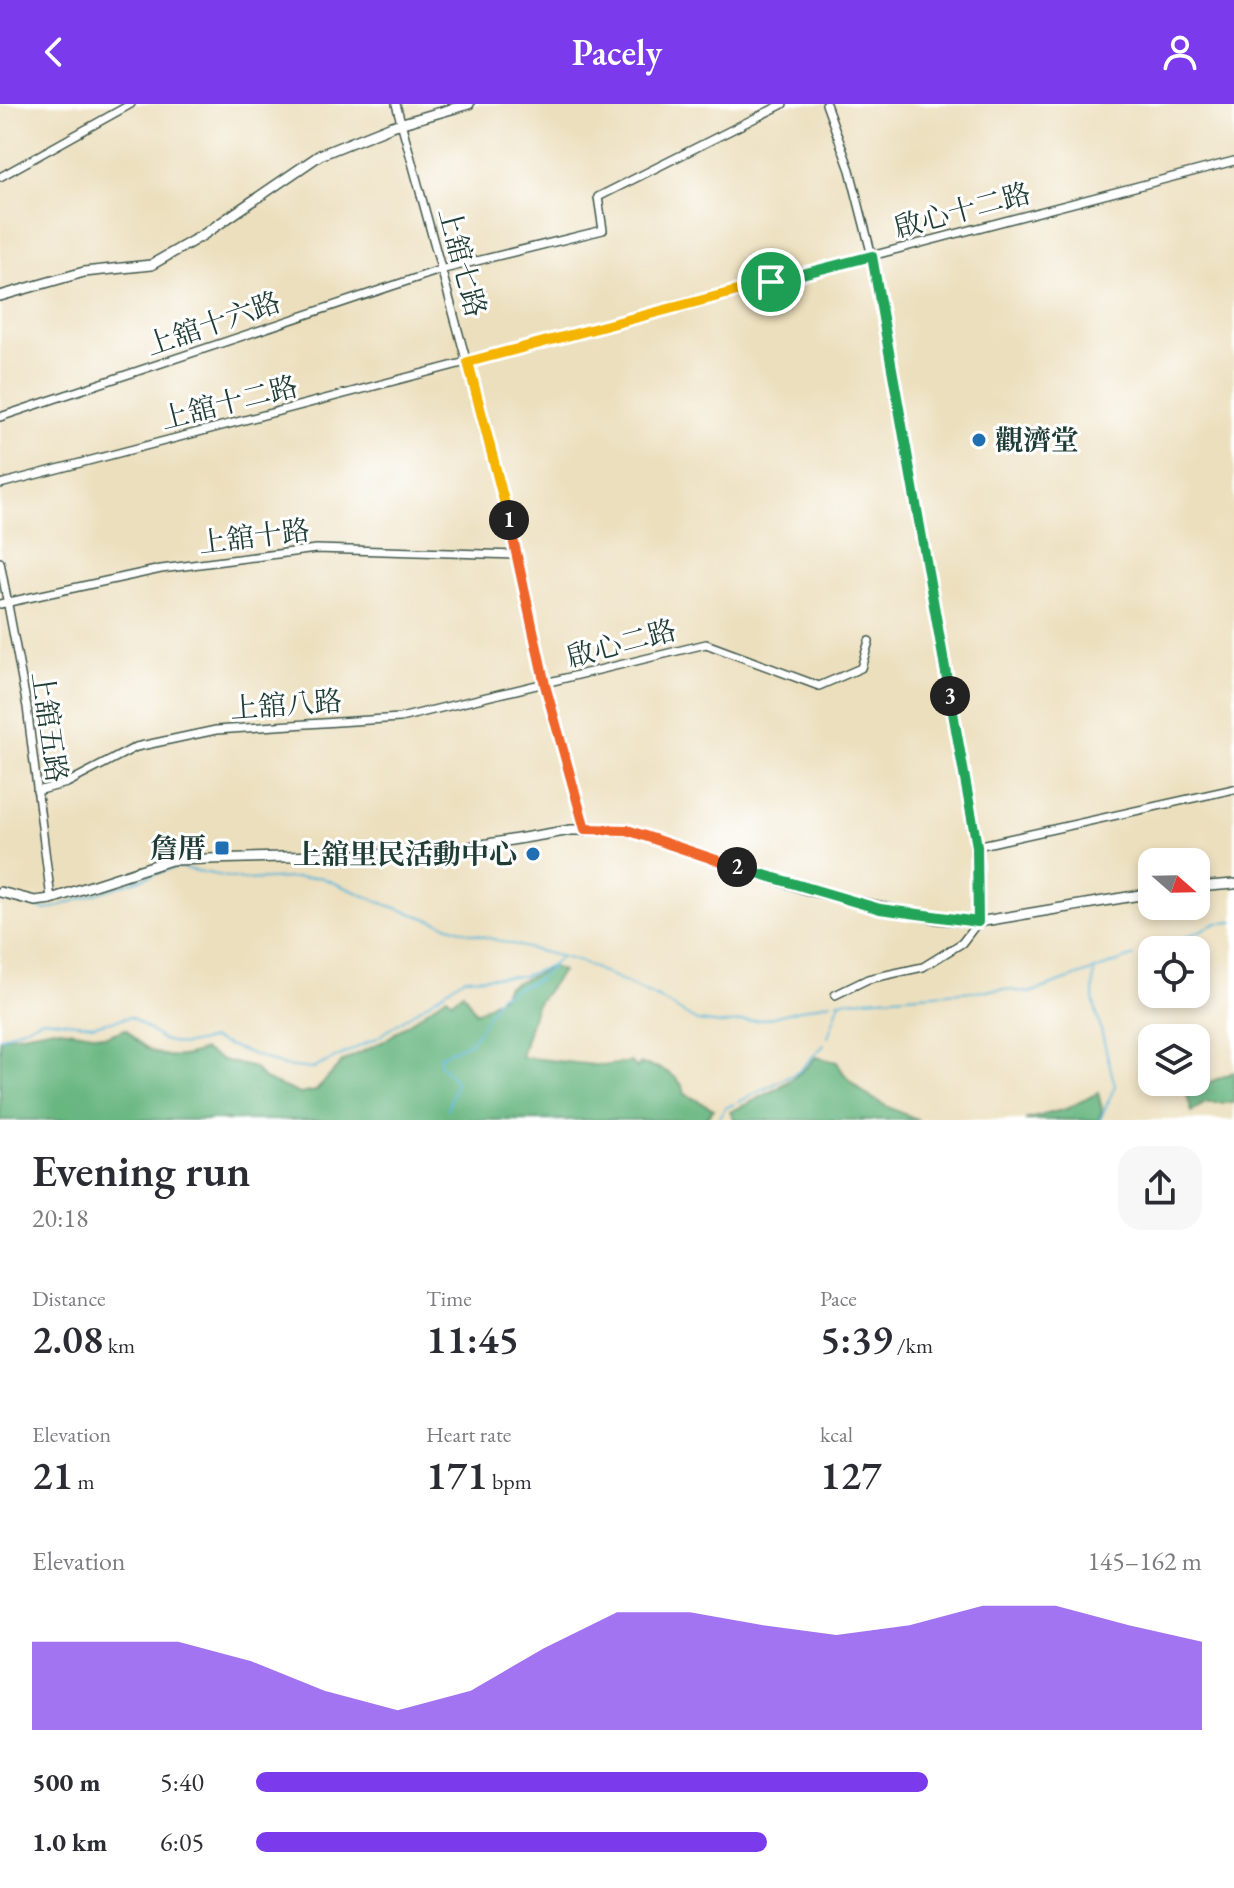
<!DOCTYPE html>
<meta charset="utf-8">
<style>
:root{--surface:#fff;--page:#f7f7f7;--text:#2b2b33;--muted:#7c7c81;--accent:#7c3aed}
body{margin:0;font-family:"EB Garamond","Noto Serif TC",serif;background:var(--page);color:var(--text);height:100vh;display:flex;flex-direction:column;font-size:30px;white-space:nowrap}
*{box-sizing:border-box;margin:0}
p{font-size:26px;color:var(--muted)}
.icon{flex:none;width:44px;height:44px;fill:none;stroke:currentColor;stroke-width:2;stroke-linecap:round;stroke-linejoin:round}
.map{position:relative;height:1016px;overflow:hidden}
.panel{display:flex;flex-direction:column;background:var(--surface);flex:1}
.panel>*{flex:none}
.needle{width:52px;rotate:110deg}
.buttons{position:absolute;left:1138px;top:744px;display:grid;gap:16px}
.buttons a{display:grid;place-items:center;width:72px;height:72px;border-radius:16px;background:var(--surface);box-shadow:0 4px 12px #0003;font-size:40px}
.pin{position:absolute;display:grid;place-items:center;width:68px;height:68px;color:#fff;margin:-34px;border:4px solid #fff;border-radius:50%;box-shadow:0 2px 8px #0007}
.km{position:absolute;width:40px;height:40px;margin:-20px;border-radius:50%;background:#222;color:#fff;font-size:22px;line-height:40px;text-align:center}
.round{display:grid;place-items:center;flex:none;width:84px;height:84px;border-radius:24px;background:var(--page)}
.overview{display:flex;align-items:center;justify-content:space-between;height:136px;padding:0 32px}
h1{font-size:44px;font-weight:600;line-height:60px}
.stats{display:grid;grid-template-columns:repeat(3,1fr);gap:12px;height:136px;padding:8px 32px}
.stats div{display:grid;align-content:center}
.stats b{font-size:40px;font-weight:600}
.stats small{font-size:22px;font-weight:400}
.stats p{font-size:22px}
.chart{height:224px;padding:16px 32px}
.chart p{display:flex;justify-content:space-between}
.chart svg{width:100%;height:144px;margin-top:8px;fill:var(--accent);opacity:.7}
ul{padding:0 32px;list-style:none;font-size:26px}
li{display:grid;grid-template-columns:128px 96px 1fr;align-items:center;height:60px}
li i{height:20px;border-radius:10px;background:var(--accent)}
header{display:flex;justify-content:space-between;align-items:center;height:104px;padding:0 32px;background:var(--accent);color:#fff;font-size:36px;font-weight:600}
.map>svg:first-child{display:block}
.forest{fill:#67b680;stroke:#437a5a;stroke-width:2}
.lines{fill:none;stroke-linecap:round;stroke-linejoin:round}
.stream{stroke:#59b5d7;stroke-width:2}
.minor-casing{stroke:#3e5549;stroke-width:10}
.tertiary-casing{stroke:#3e5549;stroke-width:12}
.minor{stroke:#fff;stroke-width:7}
.tertiary{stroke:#fff;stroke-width:9}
.split-1-casing{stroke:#fff;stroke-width:16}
.split-2-casing{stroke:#fff;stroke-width:16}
.split-3-casing{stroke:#fff;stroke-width:16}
.split-4-casing{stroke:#fff;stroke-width:16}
.split-1{stroke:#f5b400;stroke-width:10}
.split-2{stroke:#f0652b;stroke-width:10}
.split-3{stroke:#22a559;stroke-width:10}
.split-4{stroke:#22a559;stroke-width:10}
.poi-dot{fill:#1f6fb2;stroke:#fff;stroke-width:3}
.labels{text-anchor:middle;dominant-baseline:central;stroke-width:6;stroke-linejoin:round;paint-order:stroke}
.street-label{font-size:28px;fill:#1f3d34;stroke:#fff}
.poi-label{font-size:28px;font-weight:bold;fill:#1f3d34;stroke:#fff;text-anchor:end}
</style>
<header><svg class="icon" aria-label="back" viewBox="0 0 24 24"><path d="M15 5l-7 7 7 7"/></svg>Pacely<svg class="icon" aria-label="person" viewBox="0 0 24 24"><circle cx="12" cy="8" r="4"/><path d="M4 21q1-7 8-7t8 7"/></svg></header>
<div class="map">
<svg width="1234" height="1016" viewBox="0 0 1234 1016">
<rect width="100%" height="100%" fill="#fff"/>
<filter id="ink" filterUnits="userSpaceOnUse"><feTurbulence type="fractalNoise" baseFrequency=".0125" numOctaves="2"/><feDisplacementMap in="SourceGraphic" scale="16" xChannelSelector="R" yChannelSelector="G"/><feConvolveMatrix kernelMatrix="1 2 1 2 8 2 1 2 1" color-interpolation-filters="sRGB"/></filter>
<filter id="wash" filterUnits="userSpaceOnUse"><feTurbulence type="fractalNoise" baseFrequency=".006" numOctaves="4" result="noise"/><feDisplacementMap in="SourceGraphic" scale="32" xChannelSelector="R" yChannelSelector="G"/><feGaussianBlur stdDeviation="1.8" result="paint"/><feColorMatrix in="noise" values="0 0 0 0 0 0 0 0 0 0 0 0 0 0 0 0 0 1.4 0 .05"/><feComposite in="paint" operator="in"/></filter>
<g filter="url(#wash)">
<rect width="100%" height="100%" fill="#ecdfbd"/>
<g class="forest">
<path d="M552,863L562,867L535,903L521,953L603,962L631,958L637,964L640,960C658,962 682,971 685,990L714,1005L703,1016H0V934L54,924L106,932L126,925C147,951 171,960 203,946L222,956L254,964L264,975L300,990L316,987L343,957L384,937L447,892L452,897L463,888L476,909L502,892L506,883Z"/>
<path d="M816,953L837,958C851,988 889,1005 919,1016H735L730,1008C762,993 793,980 816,953Z"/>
<path d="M1234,968V999H1205L1192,1008L1186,988Z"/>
<path d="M1098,989L1102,1005L1099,1016H1025L1066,1005Z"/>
</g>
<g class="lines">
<g class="stream">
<path d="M0,795L47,806L177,763L243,776L320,773L387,801L470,829L581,858L658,894L697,917L721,920L761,916L831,898"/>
<path d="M1158,846L1217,819L1234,818"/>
<path d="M1145,850L1152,848"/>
<path d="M1094,868L1093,894L1115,982L1100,1016"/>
<path d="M838,897L1003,885L1029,889L1135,852"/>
<path d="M828,933L840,897"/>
<path d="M0,934L43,915L93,921L131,913L163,936L183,941L212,935L284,962L312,965L377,934L464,874L523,872L553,861L559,854"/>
<path d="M739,998L798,968L824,941"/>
<path d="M448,1005L456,978L439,959L440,952L471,938L500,891L537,876L553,862"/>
<path d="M717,1016L725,1004L734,1000"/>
</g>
</g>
</g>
<g filter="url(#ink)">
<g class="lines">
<defs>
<g id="minor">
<path d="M396,0L501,383L545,581L585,725"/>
<path d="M826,0L850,66L872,152L977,742L978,818L962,839L923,863L868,875L835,891"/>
<path d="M0,73L131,0"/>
<path d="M0,313L440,166L603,126L598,93L783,0"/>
<path d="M0,380L1234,57"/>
<path d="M0,458L27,603L51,795"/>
<path d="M0,500L161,465L316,445L517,451"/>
<path d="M37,687L67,679L136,643L216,626L400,614L706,540L819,582L861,564L869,537"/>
<path d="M977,742L1234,685"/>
</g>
<g id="tertiary">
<path d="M0,192L84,168L151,161L203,131L320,51L392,22L469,0"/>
<path d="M1196,783L1234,780"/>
<path d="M0,788L35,797L51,795L171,756L434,749L571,726H627L811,787L937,815L978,818L1152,789"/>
</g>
</defs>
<use href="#minor" class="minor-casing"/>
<use href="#tertiary" class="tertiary-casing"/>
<use href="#minor" class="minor"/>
<use href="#tertiary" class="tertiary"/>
</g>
</g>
<g class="lines" filter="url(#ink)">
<defs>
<path id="split-1" d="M509,416L468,258L771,178"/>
<path id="split-2" d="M509,416L545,581L585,725L627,726L737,763"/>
<path id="split-3" d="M737,763L880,805L978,818L977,742L950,592"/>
<path id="split-4" d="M771,178L872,152L950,592"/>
</defs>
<use href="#split-1" class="split-1-casing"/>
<use href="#split-2" class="split-2-casing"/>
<use href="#split-3" class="split-3-casing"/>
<use href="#split-4" class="split-4-casing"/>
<use href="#split-1" class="split-1"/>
<use href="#split-2" class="split-2"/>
<use href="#split-3" class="split-3"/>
<use href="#split-4" class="split-4"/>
</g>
<g class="poi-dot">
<circle cx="979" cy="336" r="8"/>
<rect x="214" y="736" width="16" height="16" rx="4"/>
<circle cx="533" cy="750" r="8"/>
</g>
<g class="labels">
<g class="street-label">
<text transform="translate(962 106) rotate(-15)">啟心十二路</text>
<text transform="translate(463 158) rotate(75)">上舘七路</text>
<text transform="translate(213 219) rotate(-19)">上舘十六路</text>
<text transform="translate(229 298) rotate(-14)">上舘十二路</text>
<text transform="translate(254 432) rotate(-7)">上舘十路</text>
<text transform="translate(621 539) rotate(-15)">啟心二路</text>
<text transform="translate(286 600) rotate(-4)">上舘八路</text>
<text transform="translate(50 623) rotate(82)">上舘五路</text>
</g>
<g class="poi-label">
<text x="995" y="336" text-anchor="start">觀濟堂</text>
<text x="206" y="744">詹厝</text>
<text x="517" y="750">上舘里民活動中心</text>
</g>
</g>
</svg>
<div class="buttons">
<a><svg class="needle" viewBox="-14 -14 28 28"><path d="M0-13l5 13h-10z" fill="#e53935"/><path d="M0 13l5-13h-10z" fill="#7c7c81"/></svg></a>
<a><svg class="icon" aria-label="locate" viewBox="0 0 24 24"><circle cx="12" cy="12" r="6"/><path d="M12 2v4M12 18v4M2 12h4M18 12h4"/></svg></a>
<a><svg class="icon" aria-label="layers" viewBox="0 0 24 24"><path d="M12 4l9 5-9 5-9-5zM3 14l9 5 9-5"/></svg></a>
</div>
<div class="pin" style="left:771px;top:178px;background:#1e9e55"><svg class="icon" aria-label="arrive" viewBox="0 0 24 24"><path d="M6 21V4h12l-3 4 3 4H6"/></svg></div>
<b class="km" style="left:509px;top:416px">1</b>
<b class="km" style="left:737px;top:763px">2</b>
<b class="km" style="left:950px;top:592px">3</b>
</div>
<section class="panel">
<div class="overview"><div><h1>Evening run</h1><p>20:18</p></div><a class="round"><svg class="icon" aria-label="share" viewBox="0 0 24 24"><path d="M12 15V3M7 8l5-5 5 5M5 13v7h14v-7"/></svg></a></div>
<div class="stats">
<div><p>Distance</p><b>2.08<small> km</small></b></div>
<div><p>Time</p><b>11:45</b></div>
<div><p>Pace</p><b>5:39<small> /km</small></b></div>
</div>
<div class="stats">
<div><p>Elevation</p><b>21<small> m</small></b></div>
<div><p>Heart rate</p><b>171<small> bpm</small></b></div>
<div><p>kcal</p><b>127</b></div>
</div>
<div class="chart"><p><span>Elevation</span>145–162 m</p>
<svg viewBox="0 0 160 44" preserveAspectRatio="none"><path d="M0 44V17L10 17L20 17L30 23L40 32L50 38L60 32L70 19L80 8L90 8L100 12L110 15L120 12L130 6L140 6L150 12L160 17V44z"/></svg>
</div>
<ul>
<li><b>500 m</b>5:40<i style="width:71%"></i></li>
<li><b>1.0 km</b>6:05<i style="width:54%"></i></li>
</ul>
</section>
